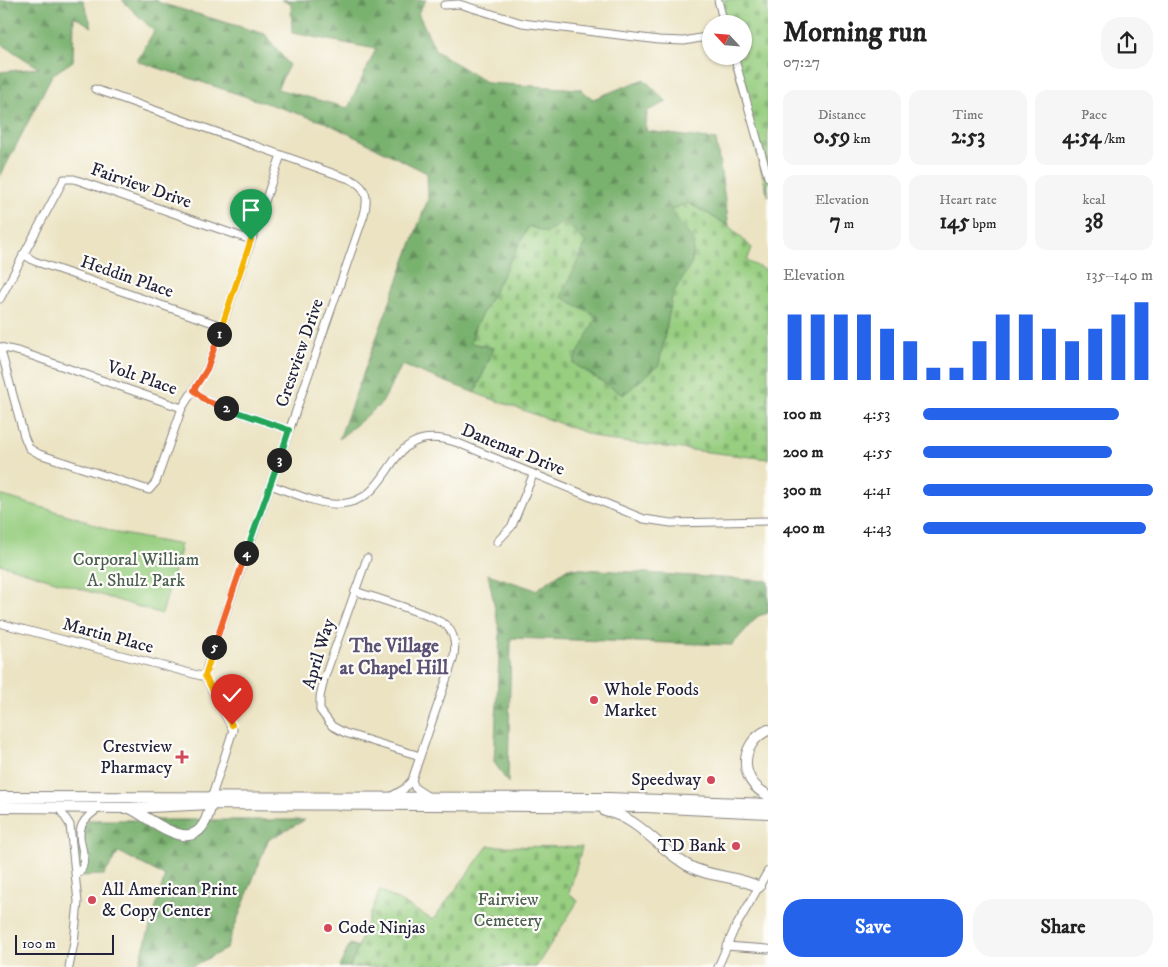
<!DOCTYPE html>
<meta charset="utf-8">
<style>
:root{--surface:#fff;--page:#f6f6f6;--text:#222;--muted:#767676;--accent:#2563eb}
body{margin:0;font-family:"IM FELL DW Pica",serif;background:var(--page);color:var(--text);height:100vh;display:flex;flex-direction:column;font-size:19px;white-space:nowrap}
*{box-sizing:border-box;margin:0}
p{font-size:16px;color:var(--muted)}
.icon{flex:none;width:28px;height:28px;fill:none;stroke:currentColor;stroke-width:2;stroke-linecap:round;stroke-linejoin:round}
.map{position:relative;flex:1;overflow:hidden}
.side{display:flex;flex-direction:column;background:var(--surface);width:400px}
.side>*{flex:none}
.needle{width:32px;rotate:296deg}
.tools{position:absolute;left:702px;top:15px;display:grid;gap:10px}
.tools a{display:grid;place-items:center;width:50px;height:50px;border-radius:50%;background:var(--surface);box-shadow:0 1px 4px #0004;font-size:25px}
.scale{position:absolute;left:15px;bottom:12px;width:99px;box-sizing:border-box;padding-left:5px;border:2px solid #22223b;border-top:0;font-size:14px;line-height:18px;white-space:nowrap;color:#22223b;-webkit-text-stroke:4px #fdfcf7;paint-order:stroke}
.pin{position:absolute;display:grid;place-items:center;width:42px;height:42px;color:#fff;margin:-51px -21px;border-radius:50% 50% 50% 0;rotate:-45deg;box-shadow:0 0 5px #0007}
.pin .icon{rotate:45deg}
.km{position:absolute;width:25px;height:25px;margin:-12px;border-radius:50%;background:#222;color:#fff;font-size:14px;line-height:25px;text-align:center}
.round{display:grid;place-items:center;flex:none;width:52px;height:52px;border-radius:20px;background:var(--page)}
.summary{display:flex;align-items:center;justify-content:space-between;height:85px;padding:0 15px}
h1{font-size:28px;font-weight:700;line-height:38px}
.figures{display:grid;grid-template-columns:repeat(3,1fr);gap:8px;height:85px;padding:5px 15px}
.figures div{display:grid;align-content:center;border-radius:12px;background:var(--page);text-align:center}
.figures b{font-size:21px;font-weight:700}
.figures small{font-size:14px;font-weight:400}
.figures p{font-size:14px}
.chart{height:140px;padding:10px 15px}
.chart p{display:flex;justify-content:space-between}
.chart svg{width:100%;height:90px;margin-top:5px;stroke:var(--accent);stroke-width:6}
.primary-button{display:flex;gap:10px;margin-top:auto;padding:10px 15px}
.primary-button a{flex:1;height:58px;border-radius:20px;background:var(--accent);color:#fff;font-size:20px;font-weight:700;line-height:58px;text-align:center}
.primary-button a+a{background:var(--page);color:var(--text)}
ul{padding:0 15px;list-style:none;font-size:16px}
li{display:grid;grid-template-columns:80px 60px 1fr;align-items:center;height:38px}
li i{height:12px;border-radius:6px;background:var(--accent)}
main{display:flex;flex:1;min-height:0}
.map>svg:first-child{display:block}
.forest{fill:url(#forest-firs);stroke:#4e6a54}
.cemetery{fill:url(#cemetery-stones);stroke:#5c785e}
.park{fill:#97ce80;stroke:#5c785e}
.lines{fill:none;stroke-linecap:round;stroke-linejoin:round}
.minor-casing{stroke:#86827e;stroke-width:9}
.highway-casing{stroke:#86827e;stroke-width:12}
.minor{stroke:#fff;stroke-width:7}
.highway{stroke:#fff;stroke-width:10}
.split-1-casing{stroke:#fff;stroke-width:10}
.split-2-casing{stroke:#fff;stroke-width:10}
.split-3-casing{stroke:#fff;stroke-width:10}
.split-4-casing{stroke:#fff;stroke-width:10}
.split-5-casing{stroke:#fff;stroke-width:10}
.split-6-casing{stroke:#fff;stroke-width:10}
.split-1{stroke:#f5b400;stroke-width:6}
.split-2{stroke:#f0652b;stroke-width:6}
.split-3{stroke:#22a559;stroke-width:6}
.split-4{stroke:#22a559;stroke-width:6}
.split-5{stroke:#f0652b;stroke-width:6}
.split-6{stroke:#f5b400;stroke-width:6}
.poi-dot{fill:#d1495b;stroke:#fdfcf7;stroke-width:2}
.labels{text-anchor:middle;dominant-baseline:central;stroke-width:4.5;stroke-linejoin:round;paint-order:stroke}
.street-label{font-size:18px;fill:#22223b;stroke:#fdfcf7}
.park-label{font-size:18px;fill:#4b5e53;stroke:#fdfcf7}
.poi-label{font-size:18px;fill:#22223b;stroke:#fdfcf7;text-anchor:start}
.neighbourhood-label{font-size:19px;font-weight:bold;fill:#5a5174;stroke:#fdfcf7}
</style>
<main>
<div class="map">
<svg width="768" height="967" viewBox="0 0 768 967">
<defs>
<pattern id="forest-firs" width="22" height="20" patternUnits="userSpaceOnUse" patternTransform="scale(1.25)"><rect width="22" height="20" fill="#79b16e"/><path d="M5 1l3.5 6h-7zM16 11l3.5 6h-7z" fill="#63905c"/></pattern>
<pattern id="cemetery-stones" width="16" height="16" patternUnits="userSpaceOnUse" patternTransform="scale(1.25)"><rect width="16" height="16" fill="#97ce80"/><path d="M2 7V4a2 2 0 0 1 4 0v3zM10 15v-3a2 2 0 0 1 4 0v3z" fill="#82b170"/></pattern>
</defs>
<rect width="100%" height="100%" fill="#fdfcf7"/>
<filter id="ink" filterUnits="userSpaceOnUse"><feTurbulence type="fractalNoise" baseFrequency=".02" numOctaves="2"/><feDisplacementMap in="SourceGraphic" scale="10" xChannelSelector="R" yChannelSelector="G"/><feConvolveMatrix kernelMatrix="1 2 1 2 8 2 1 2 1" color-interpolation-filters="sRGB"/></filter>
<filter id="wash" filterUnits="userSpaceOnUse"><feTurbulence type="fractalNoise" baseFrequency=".0096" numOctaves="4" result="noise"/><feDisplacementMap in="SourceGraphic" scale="20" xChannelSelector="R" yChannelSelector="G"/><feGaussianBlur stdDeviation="1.12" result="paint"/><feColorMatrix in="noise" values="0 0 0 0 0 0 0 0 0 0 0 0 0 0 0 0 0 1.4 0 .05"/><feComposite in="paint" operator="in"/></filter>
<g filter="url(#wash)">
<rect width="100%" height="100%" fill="#ebe3c2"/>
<g class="forest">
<path d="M0,0H83L92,27L74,16L73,61L52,75L0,177V72L39,68L0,43Z"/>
<path d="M122,0H156L160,3L265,34L289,65L277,89L348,108L376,49L292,33L291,3L281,0H426L418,13L436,51L487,83L580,89L593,99L644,79L667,102L647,111L646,131L716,140L729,226L688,203L694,241L692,263L673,293L659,365L623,395L573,363L546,233L529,226L475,327L471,343L494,348L475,393L402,365L382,403L339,439L428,199L427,173L327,123L137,61L154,31Z"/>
<path d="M568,568L768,581V613L758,616L732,645L511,638L508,783L494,762L500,634L488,574L536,590Z"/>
<path d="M87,820H305L268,840L226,949L191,967H138L165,876L119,852L104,875L77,876V839Z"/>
<path d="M350,944L358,947L350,967H339Z"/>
</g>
<g class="cemetery">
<path d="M718,0H768V196L732,56H744V24H724Z"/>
<path d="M688,203L729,226L752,248L747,261L768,271V459L606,440L475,393L494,348L471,343L475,327L529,226L546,233L565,221L586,243L561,297L597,316L573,363L623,395L659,365L673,293L692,263L694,241L670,210Z"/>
<path d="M488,846L582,847L569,893L578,901L536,967H350L380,890L433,920Z"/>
</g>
<path class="park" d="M0,495L78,518L117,533L181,545L162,614L0,564Z"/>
</g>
<g filter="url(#ink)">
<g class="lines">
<defs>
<g id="minor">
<path d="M718,0L724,24"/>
<path d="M444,5L459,4L522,23L659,40L684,41L711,36"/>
<path d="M734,56L768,177"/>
<path d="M95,89L352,180C368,188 368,200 364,215L207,667L205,677L233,730L212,796"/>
<path d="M23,254L34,261L222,326"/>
<path d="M0,299L64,179H74L251,240"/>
<path d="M0,347L24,436L29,448L39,454L149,490L156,482L182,408L207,369L281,155"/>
<path d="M0,347L21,352L182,408"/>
<path d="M194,390L206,401L289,430"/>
<path d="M270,485C289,491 320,506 340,504C399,500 382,418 458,443L644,519L671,523L768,521"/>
<path d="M497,542L512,526L533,475"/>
<path d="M367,558L324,679L320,697V710L332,726L345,733L420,756"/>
<path d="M355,591C372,597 438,616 448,627C456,637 456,648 453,660L412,780L404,789L390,797"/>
<path d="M3,624L205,677"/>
<path d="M412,780L415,788L429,797"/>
<path d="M59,808L70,825L78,902L74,943L69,967"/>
<path d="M76,875C94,861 74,842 82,825C85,818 92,813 99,808"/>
<path d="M726,946L768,949"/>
<path d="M718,967L734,930L768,871"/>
</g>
<g id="highway">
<path d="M768,730C738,744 739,782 768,795"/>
<path d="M0,797L608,798L768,804"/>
<path d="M0,807L129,808L211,804L432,805L646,807L768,813"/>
<path d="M130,808C166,828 201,862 212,799"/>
<path d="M605,811C638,817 658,848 687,865C710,878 736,875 759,887"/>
</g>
</defs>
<use href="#minor" class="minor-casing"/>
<use href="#highway" class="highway-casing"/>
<use href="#minor" class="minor"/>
<use href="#highway" class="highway"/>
</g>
</g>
<g class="lines" filter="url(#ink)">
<defs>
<path id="split-1" d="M219,334L251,240"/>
<path id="split-2" d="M219,334L207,369L194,390L206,401L226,408"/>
<path id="split-3" d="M226,408L289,430L279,460"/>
<path id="split-4" d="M246,553L279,460"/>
<path id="split-5" d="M214,647L246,553"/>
<path id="split-6" d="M214,647L205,676L232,725"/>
</defs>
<use href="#split-1" class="split-1-casing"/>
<use href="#split-2" class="split-2-casing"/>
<use href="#split-3" class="split-3-casing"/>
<use href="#split-4" class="split-4-casing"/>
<use href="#split-5" class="split-5-casing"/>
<use href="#split-6" class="split-6-casing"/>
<use href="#split-1" class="split-1"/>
<use href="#split-2" class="split-2"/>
<use href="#split-3" class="split-3"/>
<use href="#split-4" class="split-4"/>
<use href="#split-5" class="split-5"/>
<use href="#split-6" class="split-6"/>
</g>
<g class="poi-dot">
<circle cx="594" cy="700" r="5"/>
<path d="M179.5 749.5h5v5h5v5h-5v5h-5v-5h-5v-5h5z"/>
<circle cx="711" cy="780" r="5"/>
<circle cx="736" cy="846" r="5"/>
<circle cx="92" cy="900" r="5"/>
<circle cx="328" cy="928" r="5"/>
</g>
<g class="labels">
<g class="street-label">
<text transform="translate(141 186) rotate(19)">Fairview Drive</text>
<text transform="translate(127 277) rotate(19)">Heddin Place</text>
<text transform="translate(300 353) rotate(-71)">Crestview Drive</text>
<text transform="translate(142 378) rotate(19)">Volt Place</text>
<text transform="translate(513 450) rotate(22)">Danemar Drive</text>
<text transform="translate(108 636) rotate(15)">Martin Place</text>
<text transform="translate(319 654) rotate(-73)">April Way</text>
</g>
<g class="park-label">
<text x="136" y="560">Corporal William<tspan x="136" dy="21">A. Shulz Park</tspan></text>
<text x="508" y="900">Fairview<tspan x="508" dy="21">Cemetery</tspan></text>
</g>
<g class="poi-label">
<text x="604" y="690">Whole Foods<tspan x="604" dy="21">Market</tspan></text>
<text x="172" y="747" text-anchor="end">Crestview<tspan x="172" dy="21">Pharmacy</tspan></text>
<text x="701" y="780" text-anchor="end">Speedway</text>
<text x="726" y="846" text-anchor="end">TD Bank</text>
<text x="102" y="890">All American Print<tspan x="102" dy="21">&amp; Copy Center</tspan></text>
<text x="338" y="928">Code Ninjas</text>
</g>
<g class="neighbourhood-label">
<text x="394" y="646">The Village<tspan x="394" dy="22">at Chapel Hill</tspan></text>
</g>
</g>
</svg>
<div class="tools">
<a><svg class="needle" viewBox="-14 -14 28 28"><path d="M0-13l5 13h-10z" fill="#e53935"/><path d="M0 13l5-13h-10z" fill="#767676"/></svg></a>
</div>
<div class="scale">100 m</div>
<div class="pin" style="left:251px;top:240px;background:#1e9e55"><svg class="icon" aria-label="arrive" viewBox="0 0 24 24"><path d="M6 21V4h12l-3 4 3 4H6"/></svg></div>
<div class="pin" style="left:232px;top:725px;background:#d93025"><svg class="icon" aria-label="check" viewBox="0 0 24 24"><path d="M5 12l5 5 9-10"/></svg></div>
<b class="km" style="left:219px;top:334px">1</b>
<b class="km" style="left:226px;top:408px">2</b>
<b class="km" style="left:279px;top:460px">3</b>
<b class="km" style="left:246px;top:553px">4</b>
<b class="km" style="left:214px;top:647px">5</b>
</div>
<section class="side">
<div class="summary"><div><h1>Morning run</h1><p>07:27</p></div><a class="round"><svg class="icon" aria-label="share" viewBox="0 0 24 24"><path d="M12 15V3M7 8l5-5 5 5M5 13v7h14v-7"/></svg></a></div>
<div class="figures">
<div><p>Distance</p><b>0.59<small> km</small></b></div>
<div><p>Time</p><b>2:53</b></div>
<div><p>Pace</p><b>4:54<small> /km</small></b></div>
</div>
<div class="figures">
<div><p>Elevation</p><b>7<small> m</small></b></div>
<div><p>Heart rate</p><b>145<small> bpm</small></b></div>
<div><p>kcal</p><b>38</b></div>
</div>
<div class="chart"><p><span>Elevation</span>135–140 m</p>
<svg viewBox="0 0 160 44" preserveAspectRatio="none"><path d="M5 44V12M15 44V12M25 44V12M35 44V12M45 44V19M55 44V25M65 44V38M75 44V38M85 44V25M95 44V12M105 44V12M115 44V19M125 44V25M135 44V19M145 44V12M155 44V6"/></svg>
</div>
<ul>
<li><b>100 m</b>4:53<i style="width:85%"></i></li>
<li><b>200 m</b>4:55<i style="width:82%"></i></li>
<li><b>300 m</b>4:41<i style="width:100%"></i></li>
<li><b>400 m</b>4:43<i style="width:97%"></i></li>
</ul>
<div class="primary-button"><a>Save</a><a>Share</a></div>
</section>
</main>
